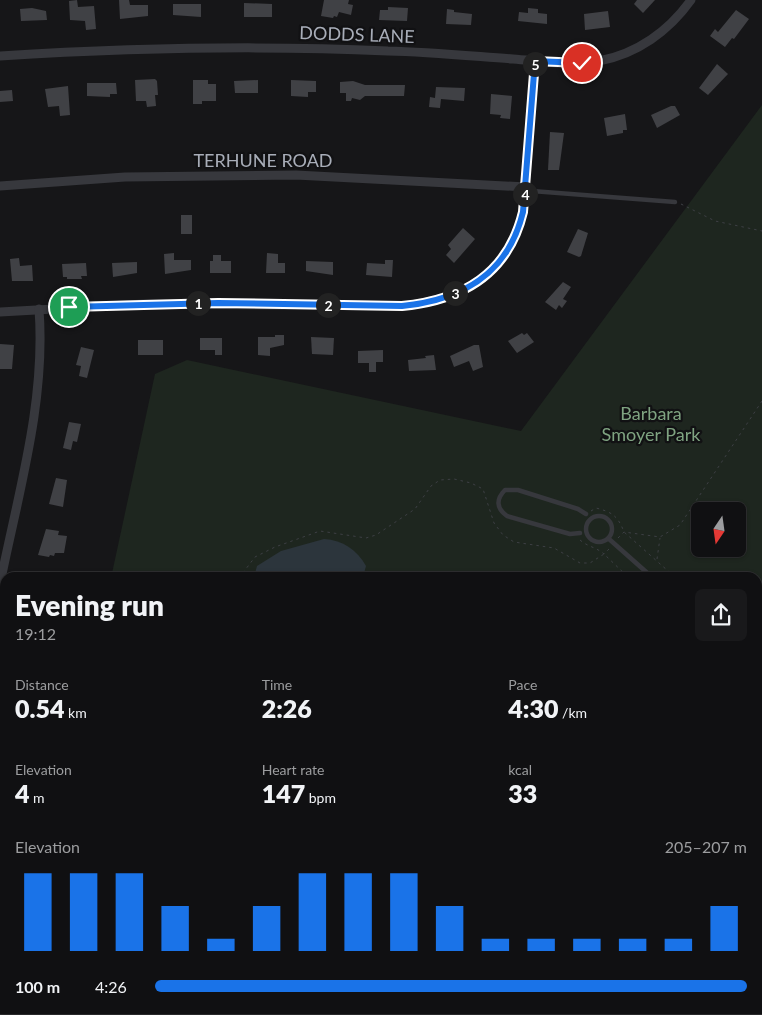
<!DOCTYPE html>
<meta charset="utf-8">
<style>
:root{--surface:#101012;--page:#19191b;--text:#f1f3f6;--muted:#9c9d9f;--line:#303032;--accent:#1a73e8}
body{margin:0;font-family:Lato,sans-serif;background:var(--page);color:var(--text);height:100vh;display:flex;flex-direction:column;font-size:19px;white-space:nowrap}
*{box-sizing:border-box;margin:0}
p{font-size:16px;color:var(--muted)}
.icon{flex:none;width:28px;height:28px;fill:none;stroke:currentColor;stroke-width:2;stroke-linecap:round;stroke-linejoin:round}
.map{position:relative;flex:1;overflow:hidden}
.drawer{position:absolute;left:0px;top:572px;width:762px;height:442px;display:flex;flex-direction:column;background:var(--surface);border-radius:15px 15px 0 0;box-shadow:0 1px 4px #0004,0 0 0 1px var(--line)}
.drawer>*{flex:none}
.needle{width:32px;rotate:193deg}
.fabs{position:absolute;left:691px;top:502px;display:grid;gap:10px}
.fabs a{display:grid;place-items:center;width:55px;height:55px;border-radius:8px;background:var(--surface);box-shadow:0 1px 4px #0004,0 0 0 1px var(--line);font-size:25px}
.pin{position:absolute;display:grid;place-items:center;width:42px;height:42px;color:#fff;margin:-21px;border:2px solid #fff;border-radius:50%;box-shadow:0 1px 5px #0007}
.km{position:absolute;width:25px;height:25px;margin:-12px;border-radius:50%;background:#222;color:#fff;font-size:14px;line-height:25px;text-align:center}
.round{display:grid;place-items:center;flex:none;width:52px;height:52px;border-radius:8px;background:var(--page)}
.overview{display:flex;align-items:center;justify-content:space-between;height:85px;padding:0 15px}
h1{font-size:28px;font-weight:800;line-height:38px}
.figures{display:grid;grid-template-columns:repeat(3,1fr);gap:8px;height:85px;padding:5px 15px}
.figures div{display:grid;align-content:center}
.figures b{font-size:25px;font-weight:800}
.figures small{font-size:14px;font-weight:400}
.figures p{font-size:14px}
.chart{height:140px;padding:10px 15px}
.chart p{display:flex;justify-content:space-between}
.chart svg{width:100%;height:90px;margin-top:5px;stroke:var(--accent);stroke-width:6}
ul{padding:0 15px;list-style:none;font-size:16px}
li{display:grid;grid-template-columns:80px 60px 1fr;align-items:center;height:38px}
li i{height:12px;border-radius:6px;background:var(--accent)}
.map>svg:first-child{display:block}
.green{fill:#1e261f;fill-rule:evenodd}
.water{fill:#2c353c}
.building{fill:#404145}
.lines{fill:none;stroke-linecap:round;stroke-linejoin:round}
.path{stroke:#3d3f44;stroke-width:1;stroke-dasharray:2.5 4;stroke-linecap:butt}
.lane{stroke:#37383d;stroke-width:4.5}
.street{stroke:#37383d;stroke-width:9}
.secondary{stroke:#45474d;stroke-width:14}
.route-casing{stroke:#fff;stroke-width:10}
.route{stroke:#1a73e8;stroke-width:6}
.labels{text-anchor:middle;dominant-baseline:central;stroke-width:4.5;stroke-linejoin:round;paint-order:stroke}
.street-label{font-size:18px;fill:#a8adb8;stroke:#111113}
.park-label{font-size:18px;fill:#7fa381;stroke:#111113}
</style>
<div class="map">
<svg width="762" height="1015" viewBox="0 0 762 1015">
<rect width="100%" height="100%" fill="#161618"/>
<g class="green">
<path d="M762,105V592L758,588V578H111L155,374L187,360L521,431ZM700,511H738V549H700Z"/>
<path d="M758,649L762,652V764L758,761Z"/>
<path d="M0,992L5,993V1010H199L186,1015H0Z"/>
</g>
<path class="water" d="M324,539C343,540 357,550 366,566L363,577H254L257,566L281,551Z"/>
<g class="building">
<path d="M77,0L78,7L94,6L96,29L86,30L85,21L70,20L69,1Z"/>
<path d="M119,0H129L130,5H148V16L120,19Z"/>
<path d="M324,0H349L348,4L353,5L351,15L339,12L337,17L334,16L333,18L321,16Z"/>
<path d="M637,0H655L643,13L634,4Z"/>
<path d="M244,3L272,4V17H244Z"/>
<path d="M173,4H201V17L173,15Z"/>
<path d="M388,7L408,8L407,21L379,20L380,10H388Z"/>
<path d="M32,8L46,11L47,20L21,21L20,9Z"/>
<path d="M528,8L538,9V13L547,14V24L518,21L519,12L528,13Z"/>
<path d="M447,9L454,10V12L472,14L471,25L446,24Z"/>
<path d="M736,10L749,19L734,39L732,38L725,47L710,36L715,29L718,32Z"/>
<path d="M608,11L610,27L585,30L584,14Z"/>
<path d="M717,64L728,74L708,95L699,88Z"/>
<path d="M155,79L157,81L158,95H155L156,106L147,107L146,101H136L135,80Z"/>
<path d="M193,80H208V84H216V101H202V104H193Z"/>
<path d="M258,80V93H235L234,81Z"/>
<path d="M291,80L316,81V92H308V97L291,96Z"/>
<path d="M353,81L365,85H405L404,96H365L360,100L352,98L351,101H346V93H340V82Z"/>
<path d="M87,83H116L117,94H110V97L87,96Z"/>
<path d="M68,86L70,115L60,116L59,106L48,107L45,89Z"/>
<path d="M436,87L465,88L464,101L441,99L440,108L429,107L430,97L435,98Z"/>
<path d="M12,90L13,101L0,102V91Z"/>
<path d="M491,94L512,96L510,119L500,118L501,115L490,114Z"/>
<path d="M671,106H675L680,115L657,128L651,115Z"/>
<path d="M625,114L627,130H623V133L607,136L604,118Z"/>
<path d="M550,132L564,133L559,170H548Z"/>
<rect x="181" y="215" width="11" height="19"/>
<path d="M463,228L475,239L454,263L446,255L451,249L448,245Z"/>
<path d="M578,229L588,233L581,256L579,257L567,252Z"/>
<path d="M174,253V260H191V270L165,274L164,254Z"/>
<path d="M267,253L278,254V263H285V273H266Z"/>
<path d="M213,255H221V261H231V273H210V261H213Z"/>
<path d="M19,258L20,266L32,265L33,281H12L10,259Z"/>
<path d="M385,260H393L392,277L366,275L367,263L385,264Z"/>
<path d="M306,261L333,262V275L306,271Z"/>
<path d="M137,262V273L113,277L112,263Z"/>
<path d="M86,263L87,276H81L82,279H67V277H63L62,264Z"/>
<path d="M563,282L571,287L563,299L567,301L562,308L559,305L556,310L545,302Z"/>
<path d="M522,333L524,335L527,333L534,342L517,353L508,341Z"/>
<path d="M275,335H284V345L270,348V356L258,355V337H275Z"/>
<path d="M311,337L334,338L333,355L312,354Z"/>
<path d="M200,338H222V355H215V350H200Z"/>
<rect x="138" y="340" width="25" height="15"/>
<path d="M0,344L14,345L12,369H0Z"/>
<path d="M474,345H479L483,367L473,371L469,361L454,367L450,356Z"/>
<path d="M81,347L94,350L87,378L79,376L81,366L76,365Z"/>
<path d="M383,350V362H376V372H369V363H358V351Z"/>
<path d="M434,355L436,370L409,371L408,360L426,358L425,356Z"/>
<path d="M69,422L81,424L77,442L73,441L71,450L63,448Z"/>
<path d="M56,478L67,480L63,507L49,504Z"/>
<path d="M46,529L59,531L58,535L67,536L64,553H55L54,556L50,555L49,557L38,555Z"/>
</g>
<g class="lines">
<g class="path">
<path d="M681,204L715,221L762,231"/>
<path d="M591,511L596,508C612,512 618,516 624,532L676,578"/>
<path d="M618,538L624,532L660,537L680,525L762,401"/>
<path d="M580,540C588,547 596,547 604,554L609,549"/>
<path d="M657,559L660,538"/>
<path d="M239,578L255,557L275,547L320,531L366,538L376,535L415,509L431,486L440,480L454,479L471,483L483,489L494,523L503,535L514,542L554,548L580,563H590L604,554L629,578"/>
<path d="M758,735L762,738"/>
</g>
<g class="lane">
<path d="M526,187L532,191L675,202"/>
<circle cx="599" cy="529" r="13"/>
<path d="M580,533L570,534L507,516C496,508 496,499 505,490H518L578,509L586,514"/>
<path d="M609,539L653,578"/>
<path d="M758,720L762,723"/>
</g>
<g class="street">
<path d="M0,56C129,48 259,45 388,51C430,52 471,56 513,59C541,61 570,66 599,61C637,54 669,31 691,0"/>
<path d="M0,186L125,177L296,175L526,187"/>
<path d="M0,312L144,304L402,306C463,300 508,274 523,212L535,61"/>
<path d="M0,584C18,494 46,402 39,309"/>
<path d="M301,1015L304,1010"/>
</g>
<g class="secondary">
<path d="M0,773L5,774"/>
<path d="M758,808L762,800"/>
<path d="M550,1010L557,1015"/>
<path d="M624,1015L627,1010"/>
</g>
</g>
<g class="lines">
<defs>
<path id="route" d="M69,307L218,303L402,306C463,300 508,274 523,212L535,61L582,63"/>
</defs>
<use href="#route" class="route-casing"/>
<use href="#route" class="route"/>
</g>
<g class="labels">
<g class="street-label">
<text transform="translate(357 34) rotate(2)">DODDS LANE</text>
<text x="263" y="160">TERHUNE ROAD</text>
</g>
<g class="park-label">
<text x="651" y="413">Barbara<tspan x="651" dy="21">Smoyer Park</tspan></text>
</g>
</g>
</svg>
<div class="fabs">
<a><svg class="needle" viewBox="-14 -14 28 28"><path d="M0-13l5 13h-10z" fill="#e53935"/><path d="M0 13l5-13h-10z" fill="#9c9d9f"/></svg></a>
</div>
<div class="pin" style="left:69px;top:307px;background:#1e9e55"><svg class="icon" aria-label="arrive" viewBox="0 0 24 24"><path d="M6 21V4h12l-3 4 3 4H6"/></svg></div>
<div class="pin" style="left:582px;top:63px;background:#d93025"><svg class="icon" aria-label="check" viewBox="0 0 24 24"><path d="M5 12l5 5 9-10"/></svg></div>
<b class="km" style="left:198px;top:303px">1</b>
<b class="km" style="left:328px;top:305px">2</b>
<b class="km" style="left:455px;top:293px">3</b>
<b class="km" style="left:525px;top:194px">4</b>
<b class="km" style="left:535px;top:64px">5</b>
<section class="drawer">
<div class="overview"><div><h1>Evening run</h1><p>19:12</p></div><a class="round"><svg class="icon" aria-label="share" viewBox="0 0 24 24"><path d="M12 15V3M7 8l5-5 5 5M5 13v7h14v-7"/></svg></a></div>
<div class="figures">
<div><p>Distance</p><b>0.54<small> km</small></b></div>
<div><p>Time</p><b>2:26</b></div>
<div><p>Pace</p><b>4:30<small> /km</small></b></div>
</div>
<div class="figures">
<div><p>Elevation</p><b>4<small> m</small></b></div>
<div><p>Heart rate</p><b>147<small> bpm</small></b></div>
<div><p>kcal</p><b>33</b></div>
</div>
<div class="chart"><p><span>Elevation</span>205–207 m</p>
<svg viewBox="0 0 160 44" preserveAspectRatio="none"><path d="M5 44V6M15 44V6M25 44V6M35 44V22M45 44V38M55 44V22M65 44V6M75 44V6M85 44V6M95 44V22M105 44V38M115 44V38M125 44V38M135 44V38M145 44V38M155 44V22"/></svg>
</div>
<ul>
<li><b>100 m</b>4:26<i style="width:100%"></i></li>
</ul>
</section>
</div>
